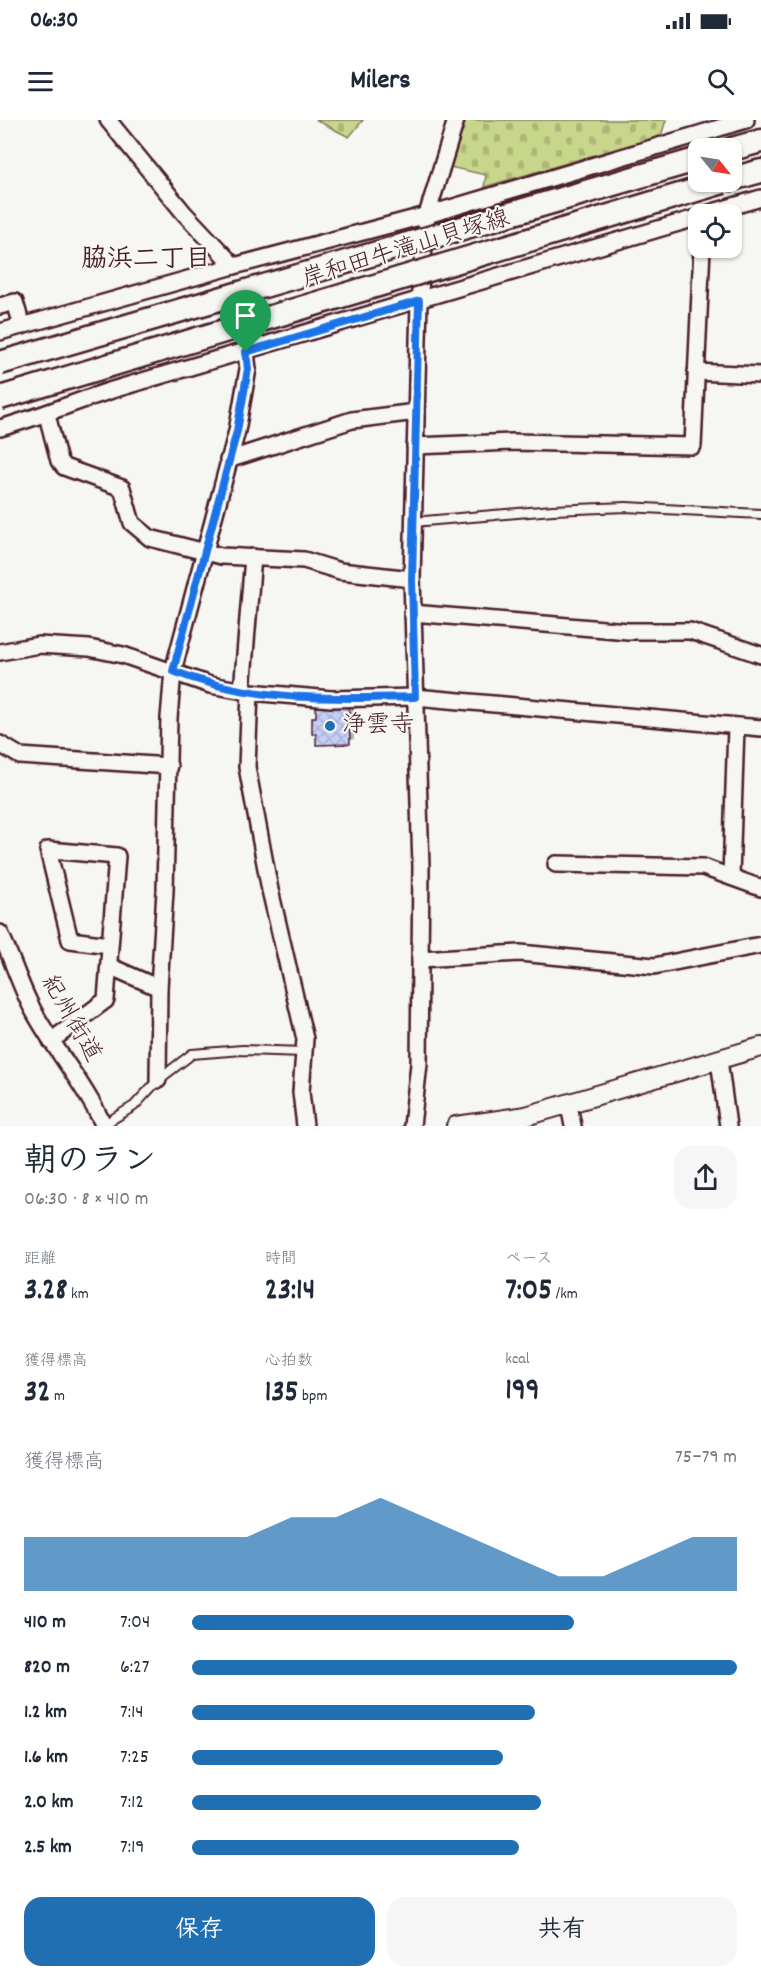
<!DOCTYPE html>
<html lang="ja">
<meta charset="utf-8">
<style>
:root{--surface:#fff;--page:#f6f6f7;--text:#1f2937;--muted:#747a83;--accent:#1f6fb2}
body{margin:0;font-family:Dekko,"Klee One",sans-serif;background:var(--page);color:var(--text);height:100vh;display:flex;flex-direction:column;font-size:22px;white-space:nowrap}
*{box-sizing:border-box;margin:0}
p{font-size:20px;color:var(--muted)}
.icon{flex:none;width:33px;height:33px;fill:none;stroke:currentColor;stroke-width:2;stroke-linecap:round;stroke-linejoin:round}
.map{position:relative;height:1006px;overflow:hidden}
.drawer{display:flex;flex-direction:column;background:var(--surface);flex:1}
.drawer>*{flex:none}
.needle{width:39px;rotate:120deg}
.fabs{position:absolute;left:688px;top:18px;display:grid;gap:12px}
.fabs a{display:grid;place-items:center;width:54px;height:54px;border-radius:12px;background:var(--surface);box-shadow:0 2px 4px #0004;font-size:30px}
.pin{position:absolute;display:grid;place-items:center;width:51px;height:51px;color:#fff;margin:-62px -26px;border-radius:50% 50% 50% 0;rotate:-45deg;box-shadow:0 0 6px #0007}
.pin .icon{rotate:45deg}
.round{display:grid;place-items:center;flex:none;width:63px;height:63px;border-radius:18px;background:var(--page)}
.headline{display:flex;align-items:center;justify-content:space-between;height:102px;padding:0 24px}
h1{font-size:33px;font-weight:700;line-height:45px}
.stats{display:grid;grid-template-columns:repeat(3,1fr);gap:9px;height:102px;padding:6px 24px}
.stats div{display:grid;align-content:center}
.stats b{font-size:30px;font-weight:700}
.stats small{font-size:16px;font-weight:400}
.stats p{font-size:16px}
.chart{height:168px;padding:12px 24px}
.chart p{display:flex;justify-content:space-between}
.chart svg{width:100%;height:108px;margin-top:6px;fill:var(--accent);opacity:.7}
.action{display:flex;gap:12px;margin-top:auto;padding:12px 24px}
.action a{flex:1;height:69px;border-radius:18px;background:var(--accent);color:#fff;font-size:24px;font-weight:700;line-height:69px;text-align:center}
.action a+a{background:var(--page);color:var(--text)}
ul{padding:0 24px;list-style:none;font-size:20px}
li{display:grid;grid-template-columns:96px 72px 1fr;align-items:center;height:45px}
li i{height:15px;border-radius:8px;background:var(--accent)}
.status{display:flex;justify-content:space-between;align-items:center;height:42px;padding:0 30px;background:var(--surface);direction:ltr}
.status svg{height:16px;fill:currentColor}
header{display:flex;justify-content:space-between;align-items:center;height:78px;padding:0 24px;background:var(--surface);font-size:27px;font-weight:700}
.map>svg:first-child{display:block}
.cemetery{fill:url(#cemetery-stones);stroke:#887a5a;stroke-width:1.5}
.building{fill:url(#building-cross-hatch);stroke:#4a1f2b;stroke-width:1.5;filter:url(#shadow)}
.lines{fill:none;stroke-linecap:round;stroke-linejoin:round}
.service-casing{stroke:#4a1f2b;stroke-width:12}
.minor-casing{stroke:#4a1f2b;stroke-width:20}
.tertiary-casing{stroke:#4a1f2b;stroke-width:22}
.primary-casing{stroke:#4a1f2b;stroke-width:27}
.service{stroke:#f6f6f2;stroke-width:8}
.minor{stroke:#f6f6f2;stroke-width:15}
.tertiary{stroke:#f6f6f2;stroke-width:18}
.primary{stroke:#f6f6f2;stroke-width:22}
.primary-bridge-casing{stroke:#4a1f2b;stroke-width:27;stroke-linecap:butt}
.primary-bridge{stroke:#f6f6f2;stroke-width:22}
.route-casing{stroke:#fff;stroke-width:12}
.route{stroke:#1a73e8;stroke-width:8}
.poi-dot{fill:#1f6fb2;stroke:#f6f6f2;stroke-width:2}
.labels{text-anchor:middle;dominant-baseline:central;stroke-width:4.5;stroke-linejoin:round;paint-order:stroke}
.street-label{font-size:24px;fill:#4a1f2b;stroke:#f6f6f2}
.poi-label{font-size:24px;fill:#4a1f2b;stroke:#f6f6f2;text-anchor:start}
.neighbourhood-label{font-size:26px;font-weight:bold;fill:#4a1f2b;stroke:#f6f6f2}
</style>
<div class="status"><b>06:30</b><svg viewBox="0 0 49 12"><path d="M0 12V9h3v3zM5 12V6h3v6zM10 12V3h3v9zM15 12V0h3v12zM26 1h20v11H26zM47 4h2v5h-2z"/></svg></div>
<header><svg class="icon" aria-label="menu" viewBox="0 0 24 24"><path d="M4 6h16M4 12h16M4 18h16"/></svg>Milers<svg class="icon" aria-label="search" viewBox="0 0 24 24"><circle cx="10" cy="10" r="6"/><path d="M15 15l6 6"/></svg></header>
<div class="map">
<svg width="761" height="1006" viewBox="0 0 761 1006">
<defs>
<pattern id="cemetery-stones" width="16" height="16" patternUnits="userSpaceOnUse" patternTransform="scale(1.5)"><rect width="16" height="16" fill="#c7d68a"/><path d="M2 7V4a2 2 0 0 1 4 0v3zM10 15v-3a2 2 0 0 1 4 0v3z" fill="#acb777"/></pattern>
<pattern id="building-cross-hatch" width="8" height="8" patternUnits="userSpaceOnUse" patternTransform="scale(1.5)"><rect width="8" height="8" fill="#c5cef6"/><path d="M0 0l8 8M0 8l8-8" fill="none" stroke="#abb0d3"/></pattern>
<filter id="shadow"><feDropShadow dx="5.5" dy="-5.5" stdDeviation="0" flood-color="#0004"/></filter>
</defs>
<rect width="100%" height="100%" fill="#f6f6f2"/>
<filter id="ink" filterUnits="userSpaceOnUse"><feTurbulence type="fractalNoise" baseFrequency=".0167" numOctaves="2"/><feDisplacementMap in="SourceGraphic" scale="12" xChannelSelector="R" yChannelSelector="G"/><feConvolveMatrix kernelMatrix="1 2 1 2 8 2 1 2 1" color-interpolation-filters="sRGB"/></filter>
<g filter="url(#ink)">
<g class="cemetery">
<path d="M316,0H363L349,17Z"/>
<path d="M461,0H666L661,16L484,67L486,55L445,46Z"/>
</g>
<path class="building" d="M349,586L350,624L316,625V614H312V597H316V587Z"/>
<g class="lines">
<defs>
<g id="service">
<path d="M413,402L553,390L626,387L761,394"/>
<path d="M103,1005L134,986L158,960L192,934L243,930L305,932"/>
</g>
<g id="minor">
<path d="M108,0L184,93L234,146L427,95L456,0"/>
<path d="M706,94L761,78"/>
<path d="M0,186L15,182L22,206"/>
<path d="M0,212L234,146"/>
<path d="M696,252L761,255"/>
<path d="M47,295L59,341L64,347L122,368L132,403L150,418L221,436L304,440L340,451L412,459"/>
<path d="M0,308C44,296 85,277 129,265C319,210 509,154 699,97"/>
<path d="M415,326L513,322L693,326L702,128"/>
<path d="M228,340L352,300L416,292"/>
<path d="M412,493L628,511H690L761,535"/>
<path d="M0,532L39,525L89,528L123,535L210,565L250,572L331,579L415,577L761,608"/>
<path d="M242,571L253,437"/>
<path d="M250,572L247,647L270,770L305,919L301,972L305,1006"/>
<path d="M0,624L20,636L169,646"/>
<path d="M556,744L703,747L761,768"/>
<path d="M731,757L736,607"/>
<path d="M0,813C12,838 20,866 33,890C55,931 84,963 104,1006"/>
<path d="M420,839L520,833L654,846L761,825"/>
<path d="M109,846L159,868"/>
<path d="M51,921L106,880L117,736L48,730L70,820L110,825"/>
<path d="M719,940L728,1006"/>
<path d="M158,960L159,868L165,771L169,598L173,551L237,311L248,249L246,232"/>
<path d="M569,985L573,1006"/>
<path d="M412,1006L419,944L421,747L412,459L419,181L427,95L746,0"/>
</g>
<path id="tertiary" d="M456,1006L526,996L761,927"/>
<g id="primary">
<path d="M732,29L761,21"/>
<path d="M732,59L761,51"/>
</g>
</defs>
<use href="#service" class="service-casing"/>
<use href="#minor" class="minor-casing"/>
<use href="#tertiary" class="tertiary-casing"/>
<use href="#primary" class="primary-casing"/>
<use href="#service" class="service"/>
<use href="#minor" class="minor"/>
<use href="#tertiary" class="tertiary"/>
<use href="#primary" class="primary"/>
<defs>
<g id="primary-bridge">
<path d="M0,243L699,39"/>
<path d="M0,278L723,62"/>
</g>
</defs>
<use href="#primary-bridge" class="primary-bridge-casing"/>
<use href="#primary-bridge" class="primary-bridge"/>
</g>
</g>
<g class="lines" filter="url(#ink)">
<defs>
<path id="route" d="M419,181L412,459L415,577C333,579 250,582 173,551L237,311L248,249L246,232Z"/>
</defs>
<use href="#route" class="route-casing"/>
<use href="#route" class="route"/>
</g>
<circle class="poi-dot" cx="330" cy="606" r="6"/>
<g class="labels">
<g class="street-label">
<text transform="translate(406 130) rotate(-17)">岸和田牛滝山貝塚線</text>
<text transform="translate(70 899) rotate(60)">紀州街道</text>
</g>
<g class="poi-label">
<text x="342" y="606">浄雲寺</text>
</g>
<g class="neighbourhood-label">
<text x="146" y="140">脇浜二丁目</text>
</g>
</g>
</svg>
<div class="fabs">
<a><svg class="needle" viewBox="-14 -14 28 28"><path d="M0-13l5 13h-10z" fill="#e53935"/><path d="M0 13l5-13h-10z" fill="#747a83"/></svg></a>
<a><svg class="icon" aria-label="locate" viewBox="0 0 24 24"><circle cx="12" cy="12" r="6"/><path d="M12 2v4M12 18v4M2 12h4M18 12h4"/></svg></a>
</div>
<div class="pin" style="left:246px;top:232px;background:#1e9e55"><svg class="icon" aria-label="arrive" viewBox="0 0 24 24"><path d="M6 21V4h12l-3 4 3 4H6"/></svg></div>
</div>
<section class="drawer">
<div class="headline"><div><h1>朝のラン</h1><p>06:30 · 8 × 410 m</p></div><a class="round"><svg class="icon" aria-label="share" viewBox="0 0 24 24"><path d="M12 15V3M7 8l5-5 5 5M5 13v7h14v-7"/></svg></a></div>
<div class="stats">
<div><p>距離</p><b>3.28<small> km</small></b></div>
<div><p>時間</p><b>23:14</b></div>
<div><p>ペース</p><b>7:05<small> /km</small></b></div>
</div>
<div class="stats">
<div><p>獲得標高</p><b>32<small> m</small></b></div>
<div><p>心拍数</p><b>135<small> bpm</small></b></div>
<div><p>kcal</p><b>199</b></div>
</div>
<div class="chart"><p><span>獲得標高</span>75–79 m</p>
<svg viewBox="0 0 160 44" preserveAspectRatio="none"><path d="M0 44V22L10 22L20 22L30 22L40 22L50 22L60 14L70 14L80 6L90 14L100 22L110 30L120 38L130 38L140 30L150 22L160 22V44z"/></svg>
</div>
<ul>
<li><b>410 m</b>7:04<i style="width:70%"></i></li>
<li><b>820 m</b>6:27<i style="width:100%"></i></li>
<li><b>1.2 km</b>7:14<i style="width:63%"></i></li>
<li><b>1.6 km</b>7:25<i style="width:57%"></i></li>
<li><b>2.0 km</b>7:12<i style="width:64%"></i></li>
<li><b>2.5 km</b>7:19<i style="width:60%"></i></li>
</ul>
<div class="action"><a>保存</a><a>共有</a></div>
</section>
